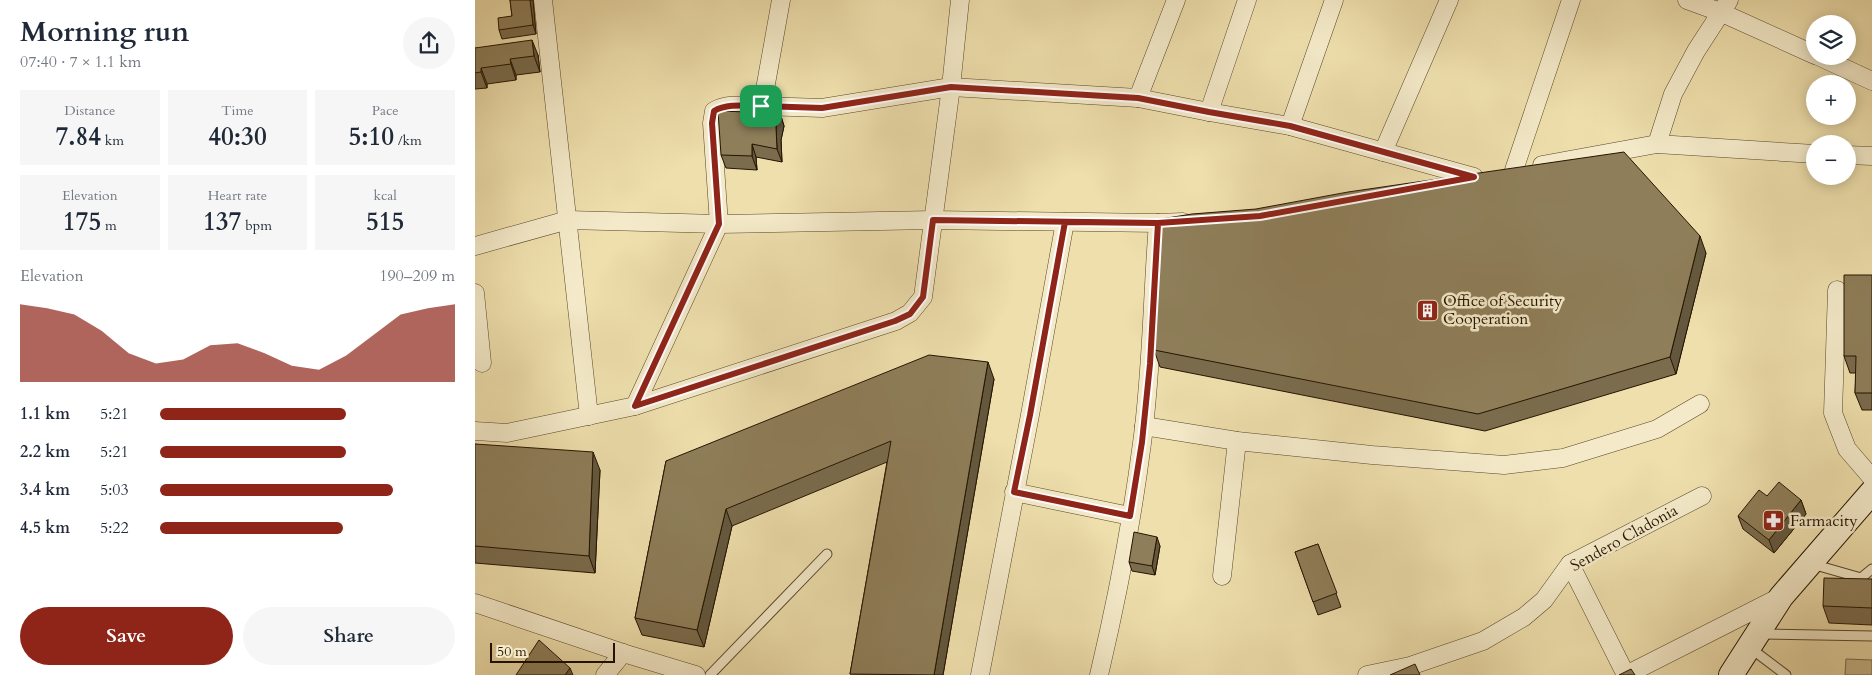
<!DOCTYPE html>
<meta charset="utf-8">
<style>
:root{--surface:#fff;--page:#f6f6f7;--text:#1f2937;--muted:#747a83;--accent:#8f2418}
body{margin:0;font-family:Cardo,serif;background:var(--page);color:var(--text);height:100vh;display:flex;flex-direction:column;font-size:19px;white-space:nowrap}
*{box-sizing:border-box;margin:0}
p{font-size:16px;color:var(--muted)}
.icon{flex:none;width:28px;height:28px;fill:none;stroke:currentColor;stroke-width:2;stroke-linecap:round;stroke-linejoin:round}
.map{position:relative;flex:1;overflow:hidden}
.details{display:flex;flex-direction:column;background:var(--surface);width:475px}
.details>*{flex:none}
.controls{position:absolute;left:1331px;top:15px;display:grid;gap:10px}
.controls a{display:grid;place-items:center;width:50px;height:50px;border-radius:50%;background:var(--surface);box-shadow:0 2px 12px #0003;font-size:25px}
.scale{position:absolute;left:15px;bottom:12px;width:125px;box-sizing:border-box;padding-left:5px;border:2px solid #261400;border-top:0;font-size:14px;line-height:18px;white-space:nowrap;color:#261400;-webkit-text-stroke:4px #f4eac9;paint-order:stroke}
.pin{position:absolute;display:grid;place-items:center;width:42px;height:42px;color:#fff;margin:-21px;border-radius:10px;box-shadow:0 2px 8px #0006}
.round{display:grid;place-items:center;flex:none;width:52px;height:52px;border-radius:26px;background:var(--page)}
.overview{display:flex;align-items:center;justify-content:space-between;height:85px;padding:0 20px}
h1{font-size:28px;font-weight:600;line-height:38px}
.metrics{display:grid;grid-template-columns:repeat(3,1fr);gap:8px;height:85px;padding:5px 20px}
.metrics div{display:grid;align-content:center;border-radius:0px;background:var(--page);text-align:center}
.metrics b{font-size:25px;font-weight:600}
.metrics small{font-size:14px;font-weight:400}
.metrics p{font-size:14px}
.chart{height:140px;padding:10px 20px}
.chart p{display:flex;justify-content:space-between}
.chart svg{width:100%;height:90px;margin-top:5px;fill:var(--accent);opacity:.7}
.cta{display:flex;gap:10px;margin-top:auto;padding:10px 20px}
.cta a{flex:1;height:58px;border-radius:30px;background:var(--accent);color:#fff;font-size:20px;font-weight:600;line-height:58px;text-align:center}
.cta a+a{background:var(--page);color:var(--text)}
ul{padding:0 20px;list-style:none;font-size:16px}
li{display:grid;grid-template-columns:80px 60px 1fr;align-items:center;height:38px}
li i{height:12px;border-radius:6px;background:var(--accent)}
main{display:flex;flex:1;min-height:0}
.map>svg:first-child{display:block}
.grass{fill:#ccbc8f;stroke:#796848}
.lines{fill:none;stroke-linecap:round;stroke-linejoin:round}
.service-casing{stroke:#58472b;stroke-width:11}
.minor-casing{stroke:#58472b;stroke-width:19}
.secondary-casing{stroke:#261400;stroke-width:26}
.service{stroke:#f4eac9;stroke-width:9}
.minor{stroke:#f4eac9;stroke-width:18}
.secondary{stroke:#f4eac9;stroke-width:24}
.wall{fill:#7a6c4d;stroke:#261400}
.shaded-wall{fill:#63583e;stroke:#261400}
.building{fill:#8e7e59;stroke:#261400}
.route-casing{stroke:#fff;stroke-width:10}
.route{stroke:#8f2418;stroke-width:6}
.labels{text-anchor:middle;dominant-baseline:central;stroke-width:5;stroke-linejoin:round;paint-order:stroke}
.poi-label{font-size:16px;fill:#261400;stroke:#f4eac9;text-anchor:start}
.street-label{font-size:16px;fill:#261400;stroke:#f4eac9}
</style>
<main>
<section class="details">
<div class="overview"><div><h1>Morning run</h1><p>07:40 · 7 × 1.1 km</p></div><a class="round"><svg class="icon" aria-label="share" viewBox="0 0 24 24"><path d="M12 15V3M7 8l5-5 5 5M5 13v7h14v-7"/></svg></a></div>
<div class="metrics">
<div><p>Distance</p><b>7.84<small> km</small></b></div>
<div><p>Time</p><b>40:30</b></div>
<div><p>Pace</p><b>5:10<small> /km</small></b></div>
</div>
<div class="metrics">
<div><p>Elevation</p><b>175<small> m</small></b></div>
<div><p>Heart rate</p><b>137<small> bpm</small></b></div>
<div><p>kcal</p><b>515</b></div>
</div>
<div class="chart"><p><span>Elevation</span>190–209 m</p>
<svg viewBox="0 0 160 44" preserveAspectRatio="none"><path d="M0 44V6L10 8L20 11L30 19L40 30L50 35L60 33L70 26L80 25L90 30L100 36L110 38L120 31L130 21L140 11L150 8L160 6V44z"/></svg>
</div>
<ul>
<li><b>1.1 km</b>5:21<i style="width:63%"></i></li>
<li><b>2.2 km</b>5:21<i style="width:63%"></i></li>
<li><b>3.4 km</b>5:03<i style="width:79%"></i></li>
<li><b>4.5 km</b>5:22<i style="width:62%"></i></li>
</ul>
<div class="cta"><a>Save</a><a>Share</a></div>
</section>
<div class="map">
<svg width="1397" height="675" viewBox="0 0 1397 675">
<rect width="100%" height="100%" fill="#eedfac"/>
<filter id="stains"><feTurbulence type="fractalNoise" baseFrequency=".004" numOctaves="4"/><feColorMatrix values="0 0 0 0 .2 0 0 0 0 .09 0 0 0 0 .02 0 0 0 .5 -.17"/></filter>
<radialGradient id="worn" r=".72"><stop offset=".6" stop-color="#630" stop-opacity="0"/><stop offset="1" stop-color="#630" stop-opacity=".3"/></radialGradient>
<path class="grass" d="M1371,659L1397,660V675H1370Z"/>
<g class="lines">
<defs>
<g id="service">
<path d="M1337,564L1386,578L1397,569"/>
<path d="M1285,634L1397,636"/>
<path d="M1274,647L1311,675"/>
<path d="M235,675L352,554"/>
</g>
<g id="minor">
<path d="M68,0L114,416"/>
<path d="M1212,0L1245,12L1340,55"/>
<path d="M1343,56L1397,81"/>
<path d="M663,98L701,0"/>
<path d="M287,106L347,108L476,87L663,98L734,112L815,126L999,177"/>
<path d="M734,112L772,0"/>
<path d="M815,126L859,0"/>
<path d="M1182,144L1198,94L1221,51L1254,0"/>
<path d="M908,152L974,0"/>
<path d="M1372,155L1397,156"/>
<path d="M1067,165L1182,144L1340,154"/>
<path d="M1039,170L1096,0"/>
<path d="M0,246L93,220L244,224L458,220L683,223L708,222"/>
<path d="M1362,290L1358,413L1372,449L1397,478"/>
<path d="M0,293L7,363"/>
<path d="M160,406L421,321L435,313L448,297L476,87L485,0"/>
<path d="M669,426L762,441L897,455L1029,465L1088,458L1182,429L1225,404"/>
<path d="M0,431L32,433L160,406L244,224L237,123L239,111C252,103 271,106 287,106L306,0"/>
<path d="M539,492L655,516"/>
<path d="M1095,564L1151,675"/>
<path d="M747,576L762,441"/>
<path d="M0,603L148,653L221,675"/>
<path d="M130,675L148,653"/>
<path d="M505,675L555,415L590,222"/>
<path d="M624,675C642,599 657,521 667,443C677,370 677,296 683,223"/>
<path d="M892,675L935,666L1008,641L1049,617L1069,600L1095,564L1227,496"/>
<path d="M1151,675L1305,597"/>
</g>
<path id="secondary" d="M1256,675L1306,597L1397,492"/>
</defs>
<use href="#service" class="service-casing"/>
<use href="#minor" class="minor-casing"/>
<use href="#secondary" class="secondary-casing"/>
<use href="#service" class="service"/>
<use href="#minor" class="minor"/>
<use href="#secondary" class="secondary"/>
</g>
<g class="wall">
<path d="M35,0H58L61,34L27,39L24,30L37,16Z"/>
<path d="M0,48L63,55L65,72L41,75V80L12,84V88L0,89Z"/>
<path d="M305,113L309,126L306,140L307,162L281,157L282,170L251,168L246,155Z"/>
<path d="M1231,253L1201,374L1010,431L685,367L679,350Z"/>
<path d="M1397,275V410H1387L1380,393L1381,373H1375L1369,356Z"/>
<path d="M519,379L468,675L375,674L412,462L257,526L229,647L167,635L160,618L191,461Z"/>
<path d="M0,444L125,470L120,573L0,563Z"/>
<path d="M1292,496L1326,500L1331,514L1299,553L1268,529L1263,516Z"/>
<path d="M843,544L866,607L843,615L820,552Z"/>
<path d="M685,546L680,575L657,571L654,562Z"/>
<path d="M1397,579V625L1354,623L1348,606Z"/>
</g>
<g class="shaded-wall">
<path d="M55,0H58L61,34L58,25Z"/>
<path d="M57,40L63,55L65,72L59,56Z"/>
<path d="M35,59L41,75V80L36,64Z"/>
<path d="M6,68L12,84V88L6,72Z"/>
<path d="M305,113L309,126L306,140L307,162L302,149L301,127Z"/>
<path d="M277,144L281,157L282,170L277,156Z"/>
<path d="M1225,236L1231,253L1201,374L1195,357Z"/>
<path d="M513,362L519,379L468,675H459Z"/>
<path d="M118,452L125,470L120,573L114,556Z"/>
<path d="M1326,500L1331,514L1299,553L1294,540Z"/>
<path d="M251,509L257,526L229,647L222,630Z"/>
<path d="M682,537L685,546L680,575L677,566Z"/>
<path d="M95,668L98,675H90Z"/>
</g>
<g class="building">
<path d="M35,0H55L58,25L24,30L23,18L37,16Z"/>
<path d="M57,40L59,56L35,59L36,64L6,68V72L0,73V48Z"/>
<path d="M243,111L305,113L301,127L302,149L277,144V156L246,155Z"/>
<path d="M1149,152L1225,236L1195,357L1003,414L679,350L686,219L717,214L781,209L873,192Z"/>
<path d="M1369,275H1397V393H1380L1381,356H1369Z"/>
<path d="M454,355L513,362L459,675L375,674L416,441L251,509L222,630L160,618L191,461Z"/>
<path d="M0,444L118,452L114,556L0,546Z"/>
<path d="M1304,482L1326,500L1294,540L1263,516L1284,490L1292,496Z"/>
<path d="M659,532L682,537L677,566L654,562Z"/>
<path d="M843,544L862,593L838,602L820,552Z"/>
<path d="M1349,578L1397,579V608L1348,606Z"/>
<path d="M64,640L95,668L90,675H41Z"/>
<path d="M940,664L945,675H915Z"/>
<path d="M1156,669L1160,675H1144Z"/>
</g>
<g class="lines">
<defs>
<path id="route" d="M286,106C272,106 252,103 239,111L237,123L244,224L160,406L420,321L435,314L448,297L458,220L683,223L675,364L667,442L655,516L539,492L555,415L590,222L683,223L785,216L999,177L815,126L734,112L663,98L476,87L347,108L286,106"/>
</defs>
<use href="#route" class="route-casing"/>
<use href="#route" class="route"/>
</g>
<defs>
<symbol id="building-square" viewBox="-11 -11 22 22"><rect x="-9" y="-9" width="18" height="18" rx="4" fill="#8f2418" stroke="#f4eac9"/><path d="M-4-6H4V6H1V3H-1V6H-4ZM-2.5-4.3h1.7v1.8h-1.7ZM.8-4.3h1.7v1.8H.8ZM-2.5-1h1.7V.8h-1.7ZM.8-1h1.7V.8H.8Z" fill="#fff"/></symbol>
<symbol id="pharmacy-square" viewBox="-11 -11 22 22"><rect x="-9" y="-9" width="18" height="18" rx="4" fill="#8f2418" stroke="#f4eac9"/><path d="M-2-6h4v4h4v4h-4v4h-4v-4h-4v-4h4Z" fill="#fff"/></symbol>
</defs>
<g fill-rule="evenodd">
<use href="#building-square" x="940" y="298" width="25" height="25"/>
<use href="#pharmacy-square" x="1286" y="508" width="25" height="25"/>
</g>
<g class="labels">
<g class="poi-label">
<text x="968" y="301">Office of Security<tspan x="968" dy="18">Cooperation</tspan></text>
<text x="1315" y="521">Farmacity</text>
</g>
<g class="street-label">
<text transform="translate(1149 538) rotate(-29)">Sendero Cladonia</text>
</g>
</g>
<rect width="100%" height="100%" filter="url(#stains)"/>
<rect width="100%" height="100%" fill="url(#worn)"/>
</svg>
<div class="controls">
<a><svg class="icon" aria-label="layers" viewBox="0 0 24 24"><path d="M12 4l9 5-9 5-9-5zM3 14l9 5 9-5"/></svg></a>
<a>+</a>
<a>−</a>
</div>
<div class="scale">50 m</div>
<div class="pin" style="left:286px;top:106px;background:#1e9e55"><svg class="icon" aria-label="arrive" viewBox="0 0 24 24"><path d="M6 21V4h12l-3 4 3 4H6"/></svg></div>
</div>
</main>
